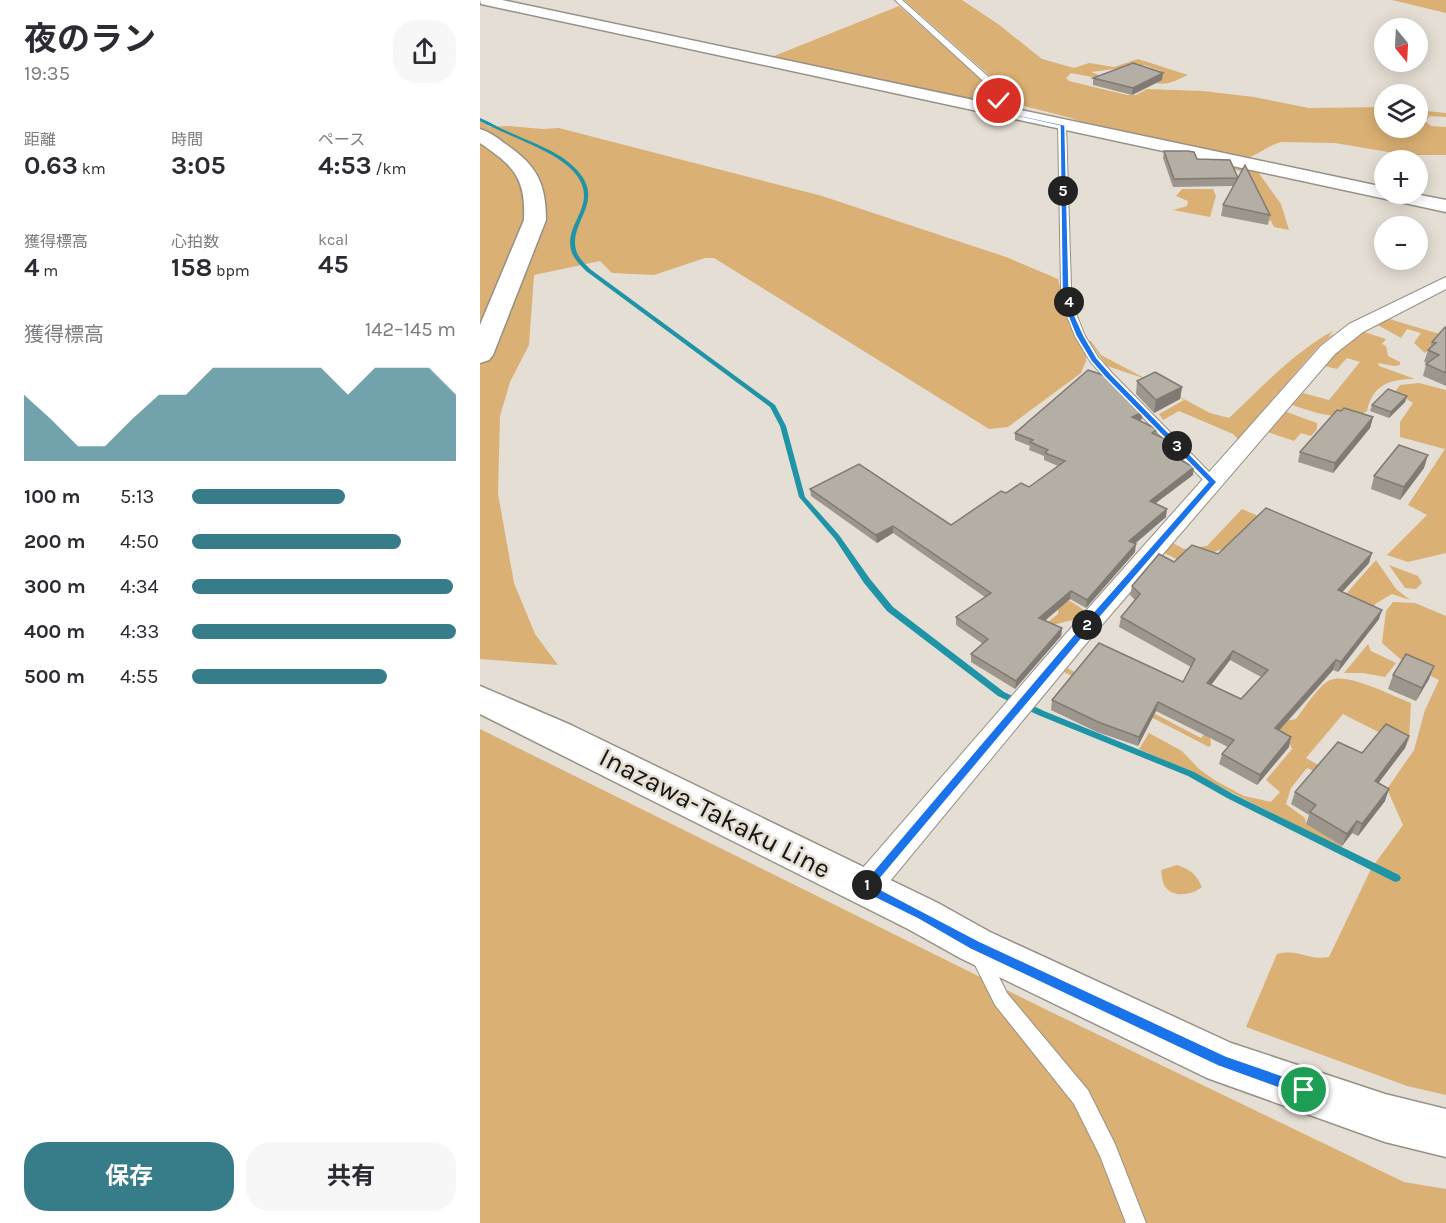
<!DOCTYPE html>
<html lang="ja">
<meta charset="utf-8">
<style>
:root{--surface:#fff;--page:#f7f7f7;--text:#2b2b33;--muted:#7c7c81;--accent:#377d89}
body{margin:0;font-family:Karla,"Noto Sans JP",sans-serif;background:var(--page);color:var(--text);height:100vh;display:flex;flex-direction:column;font-size:22px;white-space:nowrap}
*{box-sizing:border-box;margin:0}
p{font-size:20px;color:var(--muted)}
.icon{flex:none;width:33px;height:33px;fill:none;stroke:currentColor;stroke-width:2;stroke-linecap:round;stroke-linejoin:round}
.map{position:relative;flex:1;overflow:hidden}
.sheet{display:flex;flex-direction:column;background:var(--surface);width:480px}
.sheet>*{flex:none}
.needle{width:39px;rotate:162deg}
.controls{position:absolute;left:894px;top:18px;display:grid;gap:12px}
.controls a{display:grid;place-items:center;width:54px;height:54px;border-radius:50%;background:var(--surface);box-shadow:0 3px 15px #0003;font-size:30px}
.pin{position:absolute;display:grid;place-items:center;width:51px;height:51px;color:#fff;margin:-26px;border:3px solid #fff;border-radius:50%;box-shadow:0 2px 6px #0007}
.km{position:absolute;width:30px;height:30px;margin:-15px;border-radius:50%;background:#222;color:#fff;font-size:16px;line-height:30px;text-align:center}
.round{display:grid;place-items:center;flex:none;width:63px;height:63px;border-radius:24px;background:var(--page)}
.overview{display:flex;align-items:center;justify-content:space-between;height:102px;padding:0 24px}
h1{font-size:33px;font-weight:700;line-height:45px}
.stats{display:grid;grid-template-columns:repeat(3,1fr);gap:9px;height:102px;padding:6px 24px}
.stats div{display:grid;align-content:center}
.stats b{font-size:26px;font-weight:700}
.stats small{font-size:16px;font-weight:400}
.stats p{font-size:16px}
.chart{height:168px;padding:12px 24px}
.chart p{display:flex;justify-content:space-between}
.chart svg{width:100%;height:108px;margin-top:6px;fill:var(--accent);opacity:.7}
.button{display:flex;gap:12px;margin-top:auto;padding:12px 24px}
.button a{flex:1;height:69px;border-radius:24px;background:var(--accent);color:#fff;font-size:24px;font-weight:700;line-height:69px;text-align:center}
.button a+a{background:var(--page);color:var(--text)}
ul{padding:0 24px;list-style:none;font-size:20px}
li{display:grid;grid-template-columns:96px 72px 1fr;align-items:center;height:45px}
li i{height:15px;border-radius:8px;background:var(--accent)}
main{display:flex;flex:1;min-height:0}
.map>svg:first-child{display:block}
.green{fill:#dab074}
.lines{fill:none;stroke-linecap:round;stroke-linejoin:round}
.stream{fill:#1e94a6;fill-rule:evenodd}
.service-casing{stroke:#979086;stroke-width:2}
.minor-casing{stroke:#979086;stroke-width:2}
.tertiary-casing{stroke:#979086;stroke-width:3}
.secondary-casing{stroke:#979086;stroke-width:3}
.service{fill:#fff;fill-rule:evenodd}
.minor{fill:#fff;fill-rule:evenodd}
.tertiary{fill:#fff;fill-rule:evenodd}
.secondary{fill:#fff;fill-rule:evenodd}
.wall{fill:#9c968d;fill-rule:evenodd}
.shaded-wall{fill:#7f7a73}
.building{fill:#b5aea4;stroke:#7f7a73;stroke-width:1.5;fill-rule:evenodd}
.route{fill:#1a73e8;stroke:#fff;stroke-width:1.5}
.labels{text-anchor:middle;dominant-baseline:central;stroke-width:5;stroke-linejoin:round;paint-order:stroke}
.near-street-label{font-size:27px;fill:#171511;stroke:#e5ded4}
</style>
<main>
<section class="sheet">
<div class="overview"><div><h1>夜のラン</h1><p>19:35</p></div><a class="round"><svg class="icon" aria-label="share" viewBox="0 0 24 24"><path d="M12 15V3M7 8l5-5 5 5M5 13v7h14v-7"/></svg></a></div>
<div class="stats">
<div><p>距離</p><b>0.63<small> km</small></b></div>
<div><p>時間</p><b>3:05</b></div>
<div><p>ペース</p><b>4:53<small> /km</small></b></div>
</div>
<div class="stats">
<div><p>獲得標高</p><b>4<small> m</small></b></div>
<div><p>心拍数</p><b>158<small> bpm</small></b></div>
<div><p>kcal</p><b>45</b></div>
</div>
<div class="chart"><p><span>獲得標高</span>142–145 m</p>
<svg viewBox="0 0 160 44" preserveAspectRatio="none"><path d="M0 44V17L10 27L20 38L30 38L40 27L50 17L60 17L70 6L80 6L90 6L100 6L110 6L120 17L130 6L140 6L150 6L160 17V44z"/></svg>
</div>
<ul>
<li><b>100 m</b>5:13<i style="width:58%"></i></li>
<li><b>200 m</b>4:50<i style="width:79%"></i></li>
<li><b>300 m</b>4:34<i style="width:99%"></i></li>
<li><b>400 m</b>4:33<i style="width:100%"></i></li>
<li><b>500 m</b>4:55<i style="width:74%"></i></li>
</ul>
<div class="button"><a>保存</a><a>共有</a></div>
</section>
<div class="map">
<svg width="966" height="1223" viewBox="0 0 966 1223">
<rect width="100%" height="100%" fill="#e5ded4"/>
<g class="green">
<path d="M424,0H482L518,24L562,59L594,68L609,63L634,67L658,59L708,75C697,80 687,86 675,83L683,79L673,76L681,71L664,65L611,72L630,79L628,80L591,73L586,78L589,81L647,95H656L667,89L723,91L774,97L829,108L904,107V128H938V110L966,113V117L950,116L945,121L951,126L966,127V155H926L855,143L801,142C787,146 777,156 763,159L629,132L591,118L544,106Z"/>
<path d="M912,0H966V13Z"/>
<path d="M419,6L511,88L509,95L496,102L370,73L366,75L289,58Z"/>
<path d="M0,121L10,127L27,126L63,129L79,128L342,196L526,257L578,279L587,315L606,355V361L601,373L528,427L509,429L234,258H225L174,275L132,273L120,261L54,275L49,345L30,382L20,416L18,494L34,583L55,634L78,665L0,659Z"/>
<path d="M730,162L778,172L801,204L809,230L794,227L791,221L777,216L763,172Z"/>
<path d="M702,189H733L736,196L730,217L693,210L707,206L708,201L696,196Z"/>
<path d="M906,318L966,336L945,353L934,343L941,333L927,329L921,338L896,324Z"/>
<path d="M853,331L848,337L855,333L838,347L758,439L753,434L699,411L683,420L679,414L704,400L663,378L627,366L609,341H611L621,355L730,413L749,418C781,388 814,352 853,331Z"/>
<path d="M884,332L906,339L902,344L906,346L908,356L920,362V365L914,366L898,363L899,366L935,379C910,379 893,384 887,411C868,424 832,412 812,405L823,393L849,400L880,362L867,358L857,369L845,366C855,354 867,334 884,332Z"/>
<path d="M939,383L966,390V553L928,562L907,555L947,515L928,505L965,449L920,437V422L933,403L915,392L920,385Z"/>
<path d="M804,411L837,423V429L831,436L821,433L814,441L788,432Z"/>
<path d="M762,509L778,516L743,549L703,562L684,553L693,543L704,549L727,546Z"/>
<path d="M896,560L916,589L930,600L912,594L895,604V610L857,604Z"/>
<path d="M909,565L938,576L942,583L936,589L925,588Z"/>
<path d="M579,594L607,612L600,618L573,625L568,622L578,614Z"/>
<path d="M913,602L935,603L966,616V1095L927,1086L766,1027L797,954C819,948 828,961 849,957L891,869L923,825L907,789L934,750L945,710L959,680L925,663L902,643L906,611Z"/>
<path d="M888,644L891,651L916,663L905,677L883,673H864Z"/>
<path d="M587,668L721,738L752,702L763,698L805,721L816,719C824,709 839,685 850,680C867,672 913,696 931,703L929,740L926,746L863,714L826,758L859,777L855,781L827,768L811,788L806,804L825,818L826,824L862,846L861,848L713,773L659,749L669,733L702,751L719,769L736,781L764,796L791,802L800,792L786,780L812,749L809,742L730,736L731,745L729,747L584,672Z"/>
<path d="M0,729L569,1011L924,1182L966,1189V1223H0Z"/>
<path d="M697,865C711,870 716,874 722,887C712,895 692,899 684,885C682,881 682,874 681,870Z"/>
</g>
<g class="lines">
<path class="stream" d="M0,118C10,122 19,128 29,132C50,142 79,151 95,168C130,203 83,224 98,255C101,260 106,265 110,269L295,405L306,426L325,497L359,535L390,579L413,607L524,692L564,711L714,772L753,794L919,875L921,878L919,881L916,882L913,881L747,798L708,776L558,715L518,696L407,611L384,583L355,539L319,497L300,426L290,407L106,271C101,266 95,260 92,253C81,223 123,204 93,171C75,150 25,135 0,121Z"/>
<defs>
<g id="service">
<path d="M415,0H422L521,88L522,103L510,111H504V107L515,100L514,91Z"/>
<path d="M582,123L586,125L591,287L597,316L605,336L618,357L632,373L736,479L738,482L736,485H728L624,377L610,361L595,336L587,316L581,287L578,125Z"/>
<path d="M499,947L505,949L527,993L608,1090L635,1144L666,1223H646L620,1156L594,1104L515,1005L490,955L493,949Z"/>
</g>
<path id="minor" d="M966,277V289L883,332L855,354L615,633L396,898L385,902L374,898L369,888L374,878L597,621L841,346L869,324Z"/>
<g id="tertiary">
<path d="M0,0H22L904,187V194H935L966,200V212L1,4Z"/>
<path d="M0,129C9,132 17,137 24,143C56,164 66,182 66,220L13,355L9,360L0,363V325L44,220C46,178 34,166 0,143Z"/>
</g>
<path id="secondary" d="M0,686L91,725L458,903L510,932L751,1043L905,1094L966,1109V1157L905,1142L727,1078L480,958L428,929L0,714Z"/>
</defs>
<use href="#service" class="service-casing"/>
<use href="#minor" class="minor-casing"/>
<use href="#tertiary" class="tertiary-casing"/>
<use href="#secondary" class="secondary-casing"/>
<use href="#service" class="service"/>
<use href="#minor" class="minor"/>
<use href="#tertiary" class="tertiary"/>
<use href="#secondary" class="secondary"/>
</g>
<g class="wall">
<path d="M613,78L682,80L652,95L613,85Z"/>
<path d="M684,151L717,159L758,178L790,215L788,225L741,216L743,205L753,186L693,187L683,158Z"/>
<path d="M966,328V386L943,376L946,364L947,363L944,362L948,350L950,348L952,342Z"/>
<path d="M657,381L702,387L700,399L674,413L656,394Z"/>
<path d="M927,396L925,402L909,418L890,411L892,405Z"/>
<path d="M861,411L893,417L890,428L853,473L818,462L820,452Z"/>
<path d="M662,419L659,421L677,429V435L689,449L701,455L700,460L713,475L676,503L686,517L655,544V552L606,608L590,599L565,620L582,628L581,636L535,689L491,662V654L503,644L476,625V617L505,597L413,533L397,543L331,496L330,489L471,525L526,493L549,487L578,466L564,460V456L549,450L550,446L535,440V433Z"/>
<path d="M944,468L920,500L891,489L894,476Z"/>
<path d="M738,554L889,563L862,592L899,619L858,672L853,670L799,731L809,747L777,785L739,764L742,754L748,747L676,711L658,746L617,732L571,710L572,700L703,682L711,667L639,627L641,617L655,600L650,595L652,586L694,562ZM750,660L781,677L761,699L731,685Z"/>
<path d="M954,666L949,679L936,701L908,689L913,675Z"/>
<path d="M929,736L925,748L898,783L905,801L878,836L872,833L862,846L826,824L829,815L811,804L815,792L882,753Z"/>
</g>
<g class="shaded-wall">
<path d="M683,73L682,80L652,95L653,88Z"/>
<path d="M702,387L700,399L674,413L676,400Z"/>
<path d="M927,396L925,402L909,418L911,412Z"/>
<path d="M663,412L662,419L651,425L652,417Z"/>
<path d="M893,417L890,428L853,473L855,463Z"/>
<path d="M690,441L689,449L683,446Z"/>
<path d="M948,455L944,468L920,500L924,487Z"/>
<path d="M714,467L713,475L669,508L670,501Z"/>
<path d="M687,509L686,517L648,549L649,541Z"/>
<path d="M413,526V533L397,543L396,535Z"/>
<path d="M656,544L655,552L606,608L607,600Z"/>
<path d="M892,553L889,563L855,600L858,590Z"/>
<path d="M591,591L590,599L559,626V618Z"/>
<path d="M902,610L899,619L858,672L861,662Z"/>
<path d="M582,628L581,636L535,689L536,681Z"/>
<path d="M753,651L750,660L725,693L727,683Z"/>
<path d="M856,660L853,670L792,738L795,728Z"/>
<path d="M954,666L949,679L936,701L942,688Z"/>
<path d="M678,702L676,711L658,746L659,737Z"/>
<path d="M929,736L925,748L891,793L895,781Z"/>
<path d="M811,737L809,747L777,785L780,775Z"/>
<path d="M909,789L905,801L878,836L882,824Z"/>
<path d="M877,821L872,833L862,846L867,834Z"/>
</g>
<g class="building">
<path d="M653,63L683,73L653,88L613,78Z"/>
<path d="M684,151H708L714,152L717,159L750,160L758,178L694,179Z"/>
<path d="M765,165L790,215L743,205Z"/>
<path d="M965,327L966,328V373L946,364L959,355L948,350L956,343L952,342Z"/>
<path d="M608,370L629,377L663,412L652,417L677,429L672,433L690,441L683,446L701,455L696,458L714,467L670,501L687,509L649,541L656,544L607,600L591,591L559,618L582,628L536,681L491,654L508,639L476,617L511,593L413,526L396,535L330,489L379,464L471,525L521,491L526,493L541,483L549,487L585,461L565,453L568,450L550,442L553,440L535,433Z"/>
<path d="M675,372L702,387L676,400L657,381Z"/>
<path d="M908,389L927,396L911,412L892,405Z"/>
<path d="M864,408L893,417L855,463L820,452L857,410L861,411Z"/>
<path d="M919,445L948,455L924,487L894,476Z"/>
<path d="M786,508L892,553L858,590L902,610L861,662L856,660L795,728L811,737L780,775L742,754L754,740L678,702L659,737L618,722L572,700L619,643L703,682L715,659L641,617L660,594L652,586L679,554L694,562L712,545L738,554ZM753,651L788,670L761,699L727,683Z"/>
<path d="M926,654L954,666L942,688L913,675Z"/>
<path d="M906,724L929,736L895,781L909,789L882,824L877,821L867,834L830,812L836,805L815,792L858,742L882,753Z"/>
</g>
<path class="route" d="M519,100L521,103L511,109L585,125L589,287L595,316L604,336L617,358L631,374L737,482L609,630L394,886L499,941L746,1056L829,1085L831,1090L829,1095L824,1097L738,1066L490,949L438,919L381,891L379,888L602,625L728,482L625,377L611,361L596,336L588,316L582,287L580,126L504,109Z"/>
<g class="labels">
<g class="near-street-label">
<text transform="translate(235 813) rotate(27)">Inazawa-Takaku Line</text>
</g>
</g>
</svg>
<div class="controls">
<a><svg class="needle" viewBox="-14 -14 28 28"><path d="M0-13l5 13h-10z" fill="#e53935"/><path d="M0 13l5-13h-10z" fill="#7c7c81"/></svg></a>
<a><svg class="icon" aria-label="layers" viewBox="0 0 24 24"><path d="M12 4l9 5-9 5-9-5zM3 14l9 5 9-5"/></svg></a>
<a>+</a>
<a>−</a>
</div>
<div class="pin" style="left:824px;top:1090px;background:#1e9e55"><svg class="icon" aria-label="arrive" viewBox="0 0 24 24"><path d="M6 21V4h12l-3 4 3 4H6"/></svg></div>
<div class="pin" style="left:519px;top:101px;background:#d93025"><svg class="icon" aria-label="check" viewBox="0 0 24 24"><path d="M5 12l5 5 9-10"/></svg></div>
<b class="km" style="left:387px;top:885px">1</b>
<b class="km" style="left:607px;top:625px">2</b>
<b class="km" style="left:697px;top:446px">3</b>
<b class="km" style="left:589px;top:302px">4</b>
<b class="km" style="left:583px;top:191px">5</b>
</div>
</main>
